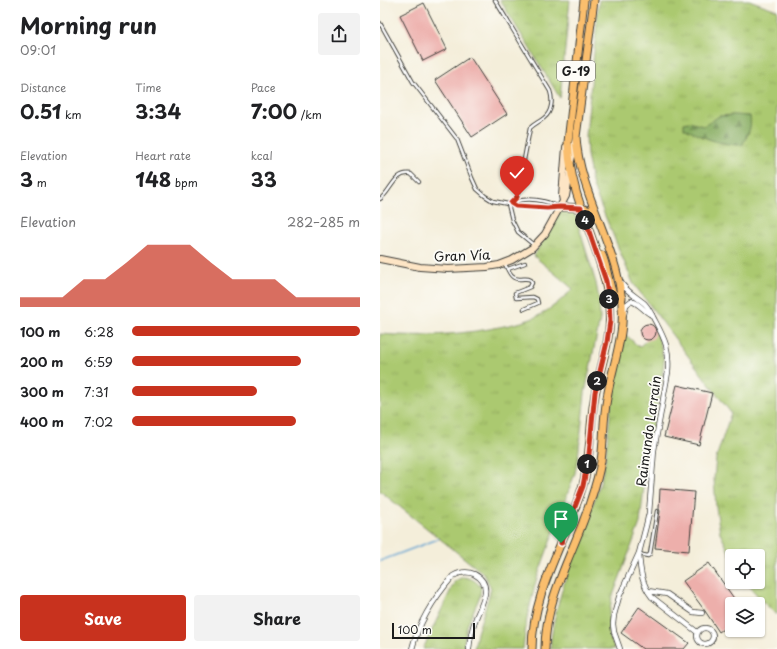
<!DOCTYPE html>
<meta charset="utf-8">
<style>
:root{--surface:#fff;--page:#f2f2f2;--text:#202124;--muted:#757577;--accent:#c8321e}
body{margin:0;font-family:"Playpen Sans",sans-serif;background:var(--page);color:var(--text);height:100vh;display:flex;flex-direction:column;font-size:15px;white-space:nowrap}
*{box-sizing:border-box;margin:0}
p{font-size:13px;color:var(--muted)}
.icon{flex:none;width:22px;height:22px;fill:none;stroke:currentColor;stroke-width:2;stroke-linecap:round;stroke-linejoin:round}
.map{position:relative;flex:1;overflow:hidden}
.details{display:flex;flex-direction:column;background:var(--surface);width:380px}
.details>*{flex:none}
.buttons{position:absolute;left:345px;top:549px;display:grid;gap:8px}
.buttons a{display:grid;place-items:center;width:40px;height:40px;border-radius:4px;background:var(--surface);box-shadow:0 1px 3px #0004;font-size:20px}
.scale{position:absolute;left:12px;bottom:10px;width:83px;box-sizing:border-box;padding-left:4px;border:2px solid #1c1c1c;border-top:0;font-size:11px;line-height:14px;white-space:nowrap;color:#1c1c1c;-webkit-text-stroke:3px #fdfcf7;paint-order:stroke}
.pin{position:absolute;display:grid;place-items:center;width:34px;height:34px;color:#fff;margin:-41px -17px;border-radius:50% 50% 50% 0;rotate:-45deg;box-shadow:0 0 4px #0007}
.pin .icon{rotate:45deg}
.km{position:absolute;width:20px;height:20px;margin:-10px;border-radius:50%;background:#222;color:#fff;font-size:11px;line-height:20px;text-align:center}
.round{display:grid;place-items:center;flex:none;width:42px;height:42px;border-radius:4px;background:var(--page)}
.head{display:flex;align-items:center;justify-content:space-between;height:68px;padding:0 20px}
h1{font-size:22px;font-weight:700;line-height:30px}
.stats{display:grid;grid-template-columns:repeat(3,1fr);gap:6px;height:68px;padding:4px 20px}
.stats div{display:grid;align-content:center}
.stats b{font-size:20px;font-weight:700}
.stats small{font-size:11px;font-weight:400}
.stats p{font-size:11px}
.chart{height:112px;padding:8px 20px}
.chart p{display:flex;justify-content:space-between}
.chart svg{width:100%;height:72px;margin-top:4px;fill:var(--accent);opacity:.7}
.primary-button{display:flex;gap:8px;margin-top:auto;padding:8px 20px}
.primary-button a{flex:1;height:46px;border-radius:4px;background:var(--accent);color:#fff;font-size:16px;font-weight:700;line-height:46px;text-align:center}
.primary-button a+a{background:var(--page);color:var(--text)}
ul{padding:0 20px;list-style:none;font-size:13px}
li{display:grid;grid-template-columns:64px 48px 1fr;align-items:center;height:30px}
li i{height:10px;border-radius:5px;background:var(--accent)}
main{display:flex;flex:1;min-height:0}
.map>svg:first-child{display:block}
.grass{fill:url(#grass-tufts);stroke:#647246}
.forest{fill:url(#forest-firs);stroke:#52643f}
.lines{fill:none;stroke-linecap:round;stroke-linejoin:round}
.stream{stroke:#5da3d3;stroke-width:1.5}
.building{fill:#edafab}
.service-casing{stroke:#3c3c38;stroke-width:4.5}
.minor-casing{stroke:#3c3c38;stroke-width:6}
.secondary-casing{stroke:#3c3c38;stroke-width:8}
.primary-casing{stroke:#3c3c38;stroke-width:9}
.service{stroke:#fff;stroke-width:2.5}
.minor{stroke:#fff;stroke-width:4.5}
.secondary{stroke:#fde5c5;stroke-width:6}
.primary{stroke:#fabe6d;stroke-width:7}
.route-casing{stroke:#fff;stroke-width:8}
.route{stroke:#c8321e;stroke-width:5}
.labels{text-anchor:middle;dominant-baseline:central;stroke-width:3.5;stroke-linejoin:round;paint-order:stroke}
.shield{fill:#fdfcf7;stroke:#605f5e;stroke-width:1}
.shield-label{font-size:12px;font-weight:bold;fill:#1c1c1c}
.street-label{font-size:13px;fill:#1c1c1c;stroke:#fdfcf7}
</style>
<main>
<section class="details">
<div class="head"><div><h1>Morning run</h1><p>09:01</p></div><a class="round"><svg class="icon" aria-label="share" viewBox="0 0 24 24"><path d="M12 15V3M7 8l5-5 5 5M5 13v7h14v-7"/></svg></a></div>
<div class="stats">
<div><p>Distance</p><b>0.51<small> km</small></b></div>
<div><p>Time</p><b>3:34</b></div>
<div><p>Pace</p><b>7:00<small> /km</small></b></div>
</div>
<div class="stats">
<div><p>Elevation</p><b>3<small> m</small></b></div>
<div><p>Heart rate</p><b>148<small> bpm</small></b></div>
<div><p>kcal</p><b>33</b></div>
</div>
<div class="chart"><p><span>Elevation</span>282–285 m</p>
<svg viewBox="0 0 160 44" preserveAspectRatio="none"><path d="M0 44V38L10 38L20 38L30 27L40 27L50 17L60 6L70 6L80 6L90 17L100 27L110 27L120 27L130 38L140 38L150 38L160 38V44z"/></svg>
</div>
<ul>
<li><b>100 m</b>6:28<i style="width:100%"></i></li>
<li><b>200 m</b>6:59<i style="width:74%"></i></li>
<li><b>300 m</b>7:31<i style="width:55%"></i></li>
<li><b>400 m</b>7:02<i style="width:72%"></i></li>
</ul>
<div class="primary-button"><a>Save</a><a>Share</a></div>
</section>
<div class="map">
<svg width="397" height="649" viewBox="0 0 397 649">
<defs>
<pattern id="grass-tufts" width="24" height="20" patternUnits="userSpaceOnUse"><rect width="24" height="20" fill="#abc970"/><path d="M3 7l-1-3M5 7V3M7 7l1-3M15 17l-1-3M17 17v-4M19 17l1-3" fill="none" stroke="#93ac60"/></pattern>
<pattern id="forest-firs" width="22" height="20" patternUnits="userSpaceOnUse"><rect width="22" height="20" fill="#88ad62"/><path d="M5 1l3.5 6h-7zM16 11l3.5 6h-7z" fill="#6e8c50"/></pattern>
</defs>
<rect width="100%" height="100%" fill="#fdfcf7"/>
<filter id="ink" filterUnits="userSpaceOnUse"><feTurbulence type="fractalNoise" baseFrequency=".025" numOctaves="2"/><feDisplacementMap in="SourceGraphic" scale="8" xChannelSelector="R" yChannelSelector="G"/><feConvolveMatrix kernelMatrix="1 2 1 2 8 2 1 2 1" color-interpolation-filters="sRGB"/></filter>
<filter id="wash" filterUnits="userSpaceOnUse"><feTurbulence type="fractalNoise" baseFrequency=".012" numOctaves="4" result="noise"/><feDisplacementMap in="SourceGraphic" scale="16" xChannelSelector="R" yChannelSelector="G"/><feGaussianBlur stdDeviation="0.9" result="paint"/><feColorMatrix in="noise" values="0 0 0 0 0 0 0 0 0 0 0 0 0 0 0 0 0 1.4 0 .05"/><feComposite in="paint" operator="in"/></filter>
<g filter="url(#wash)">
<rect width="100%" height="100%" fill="#f4eeda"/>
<g class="grass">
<path d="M120,0H190L180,98Z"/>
<path d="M219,0H369L397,10V615L382,601L366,582H378V556H352V558L340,533L336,507L334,479L336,458L351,413L253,283L213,187L207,155L206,136Z"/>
<path d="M179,209L194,211L216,283L219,299L220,319L205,393L198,458L195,473L156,581L147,618L143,649H94L97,633L109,596L111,588L104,574L0,491V334C37,337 73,335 109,329C123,326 138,324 151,319C167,313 180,301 193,289L154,256Z"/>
<path d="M277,331L284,360L282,380L267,458L260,523L232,598L229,614V632L231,640L235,649H170C175,590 204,536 221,480L225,462L232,398L245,334L259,347Z"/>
<path d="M83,577C92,578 96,581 101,587L100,596L87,626L83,649H43L75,581Z"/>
</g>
<path class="forest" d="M354,115L370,116C372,128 368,135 362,145C345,146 319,137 304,128V123L309,122L323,126L329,123L339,116Z"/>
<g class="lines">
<path class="stream" d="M0,561L58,539"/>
</g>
<g id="blocks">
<g class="building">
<path d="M44,3L67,49L43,61L20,15Z"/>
<path d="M90,57L127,114L92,137L55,80Z"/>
<circle cx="268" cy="332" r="8"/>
<path d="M297,385L332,393L319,445L284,437Z"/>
<path d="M280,489L314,492L309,551L275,548L280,511L279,509Z"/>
<path d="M329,563L358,604H352V623L339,632L325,611L303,581Z"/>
<path d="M259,607L309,643L304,649H263L241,633Z"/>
</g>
</g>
</g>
<g filter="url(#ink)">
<use href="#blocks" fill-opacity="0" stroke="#3c3c38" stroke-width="1"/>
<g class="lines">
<defs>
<g id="service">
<path d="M0,23L33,82L77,139L92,178L97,189L105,196L113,201L128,204L131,203L137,197L150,128C154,124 159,122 164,118C172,112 173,100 170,91L115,0"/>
<path d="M0,199C11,192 14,171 31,174L39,182"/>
<path d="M134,202C148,197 165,200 179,207"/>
<path d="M131,203L136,206L167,208H178"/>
<path d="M128,204L132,220L138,232L155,246"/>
<path d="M125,264C129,272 131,280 141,279C145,279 147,278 151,280L152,283L150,287L135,293L136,298L153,297L157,299L158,303L144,309"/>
<path d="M128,269L145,263"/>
<path d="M259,553L263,555L268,556L270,554L277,511"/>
</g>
<g id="minor">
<path d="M240,281C246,292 256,296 265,304C269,308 270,312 273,317C284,338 290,347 288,372L274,450L269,513L266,526L259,553L239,597L234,615L233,624L234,632L240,649"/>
<path d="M244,314L246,305L251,301C260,303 264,312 272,315"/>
<path d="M259,554C260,570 262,585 272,597L317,632"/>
<path d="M268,591L287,594L313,612L322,613"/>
<circle cx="325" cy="636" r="8"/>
<path d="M32,649C39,621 54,598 73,576C80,572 87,571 94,574C115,585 101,604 96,618C92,628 90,639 89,649"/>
</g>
<g id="secondary">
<path d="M191,161L196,138"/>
<path d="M183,201L182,196L186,147"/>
<path d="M0,259L40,267L68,269L107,267L119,265L132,260L152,248L165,234L186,196L190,172"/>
</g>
<g id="primary">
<path d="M180,207C192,208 207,206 216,215"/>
<path d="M222,255C227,265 229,287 233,293C235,296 239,297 242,298"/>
<path d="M152,649C152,592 186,541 202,488C211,460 209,430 214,401C217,377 227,354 229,330C233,287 215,250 202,210C194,188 189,165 188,142L204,0"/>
<path d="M165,649C165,596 196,549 211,499C215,487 219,474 221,461C224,440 223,419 227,398C231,373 240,349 242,324C247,257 200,202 196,137L214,0"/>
</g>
</defs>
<use href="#service" class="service-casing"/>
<use href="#minor" class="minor-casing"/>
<use href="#secondary" class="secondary-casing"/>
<use href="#primary" class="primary-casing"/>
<use href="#service" class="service"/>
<use href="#minor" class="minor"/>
<use href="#secondary" class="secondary"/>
<use href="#primary" class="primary"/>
</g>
</g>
<g class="lines" filter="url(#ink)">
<defs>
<path id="route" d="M137,197L131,203L136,206L167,208L180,207L201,208L226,281L229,300L230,321L227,342L215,392L209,454L203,486L181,543"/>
</defs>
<use href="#route" class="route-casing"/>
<use href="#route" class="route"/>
</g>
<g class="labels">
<rect class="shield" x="177" y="61" width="38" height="20" rx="3"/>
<g class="shield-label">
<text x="196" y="71">G-19</text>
</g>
<g class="street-label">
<text transform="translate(82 255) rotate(-2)">Gran Vía</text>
<text transform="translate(268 431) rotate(-82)">Raimundo Larraín</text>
</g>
</g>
</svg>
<div class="buttons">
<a><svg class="icon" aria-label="locate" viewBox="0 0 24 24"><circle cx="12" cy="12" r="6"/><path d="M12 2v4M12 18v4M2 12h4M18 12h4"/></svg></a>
<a><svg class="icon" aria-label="layers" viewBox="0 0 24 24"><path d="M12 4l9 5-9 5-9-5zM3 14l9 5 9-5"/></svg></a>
</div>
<div class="scale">100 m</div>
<div class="pin" style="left:181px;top:543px;background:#1e9e55"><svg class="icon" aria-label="arrive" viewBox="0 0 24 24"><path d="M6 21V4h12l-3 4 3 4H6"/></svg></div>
<div class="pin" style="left:137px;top:197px;background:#d93025"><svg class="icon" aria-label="check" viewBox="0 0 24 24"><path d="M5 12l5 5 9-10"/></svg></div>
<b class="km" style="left:207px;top:464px">1</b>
<b class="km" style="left:217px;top:381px">2</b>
<b class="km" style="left:229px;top:299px">3</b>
<b class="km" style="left:205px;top:220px">4</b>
</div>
</main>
